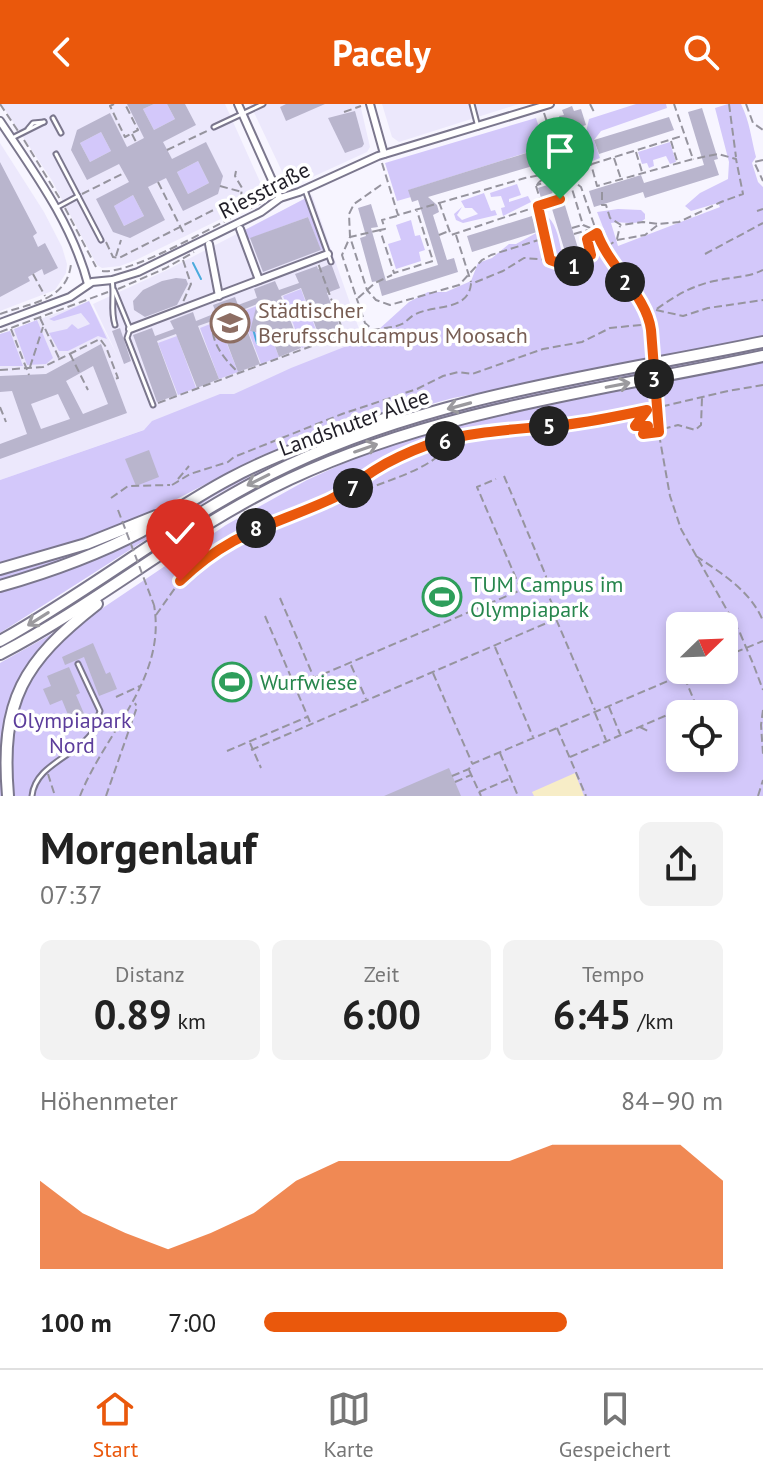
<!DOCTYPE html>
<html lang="de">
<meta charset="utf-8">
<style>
:root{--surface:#fff;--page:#f2f2f2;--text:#222;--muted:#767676;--line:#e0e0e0;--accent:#ea580c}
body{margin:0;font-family:"PT Sans",sans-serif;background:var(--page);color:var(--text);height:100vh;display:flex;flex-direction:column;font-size:30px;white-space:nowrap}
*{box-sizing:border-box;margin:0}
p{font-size:26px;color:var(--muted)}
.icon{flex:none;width:44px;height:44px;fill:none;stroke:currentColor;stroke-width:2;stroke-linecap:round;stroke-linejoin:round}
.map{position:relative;height:692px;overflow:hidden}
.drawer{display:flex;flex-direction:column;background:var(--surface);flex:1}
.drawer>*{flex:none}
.needle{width:52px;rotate:67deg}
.controls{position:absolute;left:666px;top:508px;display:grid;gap:16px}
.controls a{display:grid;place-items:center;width:72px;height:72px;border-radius:12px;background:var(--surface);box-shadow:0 4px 12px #0003;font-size:40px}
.pin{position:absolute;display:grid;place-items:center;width:68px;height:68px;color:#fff;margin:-82px -34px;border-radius:50% 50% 50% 0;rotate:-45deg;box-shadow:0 0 8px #0007}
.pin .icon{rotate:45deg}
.km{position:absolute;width:40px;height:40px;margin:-20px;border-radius:50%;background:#222;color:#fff;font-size:22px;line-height:40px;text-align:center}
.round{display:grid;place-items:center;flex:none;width:84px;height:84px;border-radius:12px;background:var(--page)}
.head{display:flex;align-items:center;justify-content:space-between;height:136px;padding:0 40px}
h1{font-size:44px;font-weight:600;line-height:60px}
.metrics{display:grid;grid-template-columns:repeat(3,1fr);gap:12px;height:136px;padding:8px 40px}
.metrics div{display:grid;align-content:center;border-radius:12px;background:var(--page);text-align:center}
.metrics b{font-size:40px;font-weight:600}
.metrics small{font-size:22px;font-weight:400}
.metrics p{font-size:22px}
.chart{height:224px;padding:16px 40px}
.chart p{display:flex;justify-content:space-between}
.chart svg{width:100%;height:144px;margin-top:8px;fill:var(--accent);opacity:.7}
ul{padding:0 40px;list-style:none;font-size:26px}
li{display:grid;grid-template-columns:128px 96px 1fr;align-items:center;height:60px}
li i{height:20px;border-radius:10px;background:var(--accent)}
header{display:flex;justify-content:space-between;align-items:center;height:104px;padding:0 40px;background:var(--accent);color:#fff;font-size:36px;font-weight:600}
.dock{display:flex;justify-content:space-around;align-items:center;height:112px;border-top:2px solid var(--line);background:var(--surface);font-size:22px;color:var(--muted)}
.dock a{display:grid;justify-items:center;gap:4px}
.dock .selected{color:var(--accent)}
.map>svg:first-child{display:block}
.built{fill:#ece8fc}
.green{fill:#d3c8fa;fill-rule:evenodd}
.sand{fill:#f7edc7}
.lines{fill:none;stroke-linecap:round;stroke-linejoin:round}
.stream{stroke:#4aaadd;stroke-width:2}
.building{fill:#b9b5cd;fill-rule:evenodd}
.lane-casing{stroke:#7b778d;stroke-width:7}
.street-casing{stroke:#7b778d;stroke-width:10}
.highway-casing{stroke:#7b778d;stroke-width:14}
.path{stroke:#96949e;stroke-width:2;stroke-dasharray:8 4;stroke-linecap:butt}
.lane{stroke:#fff;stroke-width:3}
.street{stroke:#fff;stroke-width:6}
.highway{stroke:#fff;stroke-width:10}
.path-bridge{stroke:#96949e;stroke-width:2;stroke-dasharray:8 4;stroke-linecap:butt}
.oneway{stroke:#9b9a9e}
.route-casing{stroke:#fff;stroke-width:16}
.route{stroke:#ea580c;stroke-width:10}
.labels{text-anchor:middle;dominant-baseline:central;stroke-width:7;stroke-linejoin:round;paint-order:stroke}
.street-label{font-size:22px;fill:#211f28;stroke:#fff}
.education-label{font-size:22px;fill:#785e54;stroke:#fff;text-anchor:start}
.leisure-label{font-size:22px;fill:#27864d;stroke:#fff;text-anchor:start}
.park-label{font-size:22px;fill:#5c3d9b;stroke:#fff}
</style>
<header><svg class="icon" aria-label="back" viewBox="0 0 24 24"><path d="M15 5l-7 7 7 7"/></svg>Pacely<svg class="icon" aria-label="search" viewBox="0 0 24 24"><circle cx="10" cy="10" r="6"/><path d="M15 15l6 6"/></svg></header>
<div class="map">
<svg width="763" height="692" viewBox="0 0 763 692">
<rect width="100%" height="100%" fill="#f7f5ff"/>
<g class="built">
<path d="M1,0H225L261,80L262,90L256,98L136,156L120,162L102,164L97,161L51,75Z"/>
<path d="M250,0H360L370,43L367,48L295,81L287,78Z"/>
<path d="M382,0H519L399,38L392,33Z"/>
<path d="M0,39L44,108L62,143L67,160L66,169L55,186L0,207Z"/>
<path d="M312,91L364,239L152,323L0,376V230L89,197L117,251L93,200L167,166Z"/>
</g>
<g class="green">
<path d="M154,0H167L175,15L154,26L143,5Z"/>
<path d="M636,0H666L667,4L601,27L594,36L600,54L590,58L584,37L589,15Z"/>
<path d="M728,0H741C750,18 751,34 756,53L752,59L758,78L763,83V235L453,294L341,325L335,324L260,352L146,411L102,429L0,459V376L144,326L152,317L220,290H234L291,264L362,236H367L409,198L428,188H446L471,177L478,159L492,154L509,140H516L538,128L543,132L545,128L537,117L548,113C561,125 559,150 568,167L589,160L599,150L603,155L614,151L597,108L618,105L641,106L645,110V115C635,123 623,116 611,119L618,142L720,103L718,99L691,107L685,102L700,89L728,75L729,58L715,4Z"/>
<path d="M536,14L545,41L551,40L553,44L540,49L538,45L409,86L411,93L397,97L385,59Z"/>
<path d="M101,28L111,47L90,58L80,39Z"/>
<path d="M670,38L676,58L670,60L666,52L653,56L654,62L649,64L647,59L642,60L638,48Z"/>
<path d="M198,57L209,79L188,90L177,68Z"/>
<path d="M517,80L521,91L509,95V98L528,92L531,98L503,112L501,104L505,103L501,92L491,93L490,89Z"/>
<path d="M484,89L491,107L495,106L497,111L463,119L456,116L454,110L462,103L457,111L462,116L478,110L472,104H465L461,97Z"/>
<path d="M133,91L144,112L124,122L114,102Z"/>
<path d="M306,94L323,145L321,147L308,113L246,136L243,127Z"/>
<path d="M411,116L415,132L420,131L425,146L419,148L421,157L396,165L388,140L401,136L396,121Z"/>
<path d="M301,185L320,237L302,244L283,192Z"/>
<path d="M89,197L107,235L98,232L68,247H59L49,229L67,225L72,220L78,225L90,220L81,209L54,217L49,215Z"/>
<path d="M259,201L279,253L261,260L241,208Z"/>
<path d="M37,216L53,254L46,260L27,261L14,225Z"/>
<path d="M218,217L238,268L219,275L200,224Z"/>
<path d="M10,227L23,262H0V230Z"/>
<path d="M177,232L196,284L178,291L158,239Z"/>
<path d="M763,243V248L658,269V264Z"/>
<path d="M763,256V692H13L9,645L20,593L37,561L76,522L226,421L307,376L366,349L398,338L499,311ZM680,522H724V566H680ZM680,610H724V654H680Z"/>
<path d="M649,265L650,271L427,320L346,346L237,397L185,427L72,503L0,545L210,407L286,367L348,341L454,307Z"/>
<path d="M321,340L262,366L214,392L0,529V486L26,479L248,370Z"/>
<path d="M144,422L81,451L0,478V468Z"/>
<path d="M55,528L14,590L5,692H0V559Z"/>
</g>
<path class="sand" d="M575,669L584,692H534L532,688Z"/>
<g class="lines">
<g class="stream">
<path d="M193,159L201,175"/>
<path d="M253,225L257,239"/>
</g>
</g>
<g class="building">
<path d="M127,0H154L143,5L154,26L175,15L167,0H185L196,21L163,38L172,55L206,38L223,72L218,90L183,107L166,74L148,83L165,116L130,134L113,128L96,95L129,78L119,60L87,76L71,46L77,26L110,9L127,43L144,34ZM101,28L111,47L90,58L80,39ZM198,57L209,79L188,90L177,68ZM133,91L144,112L124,122L114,102Z"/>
<path d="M286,0H325L286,17L280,3Z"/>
<path d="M572,2L574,7L581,5L586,21L580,23L584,37L571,41L570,38L561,41L555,23L562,20L559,12L564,11L562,6Z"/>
<path d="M702,4L718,55L714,56L719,71L645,94L643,88L594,103L589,87L641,71L644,79L704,61L688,8Z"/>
<path d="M355,7L364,40L362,43L345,49L328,14Z"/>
<path d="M669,13L674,26L599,50L594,36Z"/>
<path d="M539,45L543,59L428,93L437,101L439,108L433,111L447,156L454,154L458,168L382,192L378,177L372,178L360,134L366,132L358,104L371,100L378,123L371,124L386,177L438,161L418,96L412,98L408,86Z"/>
<path d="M0,58L37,129L33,132L38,143L45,139L58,164L44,171L42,165L28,173L30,177L0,193Z"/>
<path d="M550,80L556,100L564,98L581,154L569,161L549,95L542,97L538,84Z"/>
<path d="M532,112L537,128L472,148L467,132Z"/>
<path d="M308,113L321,146L263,168L250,134Z"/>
<path d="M328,161L332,162L340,184L327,189L342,229L321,237L301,184L281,192L301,244L279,253L269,226L261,229L250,227L257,200L240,207L260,260L238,268L218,215L198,222L219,275L197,284L176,230L157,237L177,291L157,298L133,231L152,224L155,232L174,225L170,217L193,208L196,217L216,209L213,201L235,193L238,201L257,194L254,185L275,177L279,186L299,179L295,170L317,162L318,165Z"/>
<path d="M176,174L186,175L188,180L177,201L145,213L134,206L133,197L143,186L162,177Z"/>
<path d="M120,224L131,257L124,260L112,227Z"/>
<path d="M101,240L127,309L0,355V340L27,330L12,287L0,288V272L46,270ZM93,262L108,300L83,310L66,277ZM58,290L70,315L41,325L31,300Z"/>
<path d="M149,346L159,373L136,382L125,355Z"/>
<path d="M93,539L106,570L110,568L117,585L99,592L84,553L65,561L62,553Z"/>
<path d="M69,563L80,589L76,591L85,612L71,618L62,596L50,601L43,585L51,582L47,572Z"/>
<path d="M449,664L461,692H384Z"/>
</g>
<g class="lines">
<defs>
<g id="lane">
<path d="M472,0L478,23"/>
<path d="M53,14L61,29"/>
<path d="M214,23L263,0"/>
<path d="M28,25L33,19L44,18"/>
<path d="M12,34L44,18"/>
<path d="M56,50L78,92"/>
<path d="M305,86L331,158"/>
<path d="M56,104L78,92L101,136"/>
<path d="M112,176C115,192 110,205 115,221"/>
<path d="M114,186L130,225L127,234L153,301"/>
<path d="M32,692C35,660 78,652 94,626C97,620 98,612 100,607L78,560"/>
</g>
<g id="street">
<path d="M238,0L280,94"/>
<path d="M370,0L384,50"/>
<path d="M0,17C34,68 72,119 88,180"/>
<path d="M240,125L259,176"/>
<path d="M209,140L219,192"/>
<path d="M0,219L70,193L92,178L112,176L138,168L261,108L280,94L299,88L378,52L550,0"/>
<path d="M130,225L328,150"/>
</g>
<g id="highway">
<path d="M0,465L86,440L156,412"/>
<path d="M0,482C49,468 97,451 142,427C172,410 200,390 231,374C280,348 332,331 384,315L398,316"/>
<path d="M0,537C99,482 186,409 289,361C437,291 604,271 763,238"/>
<path d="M0,550C101,498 187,423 290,375C439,305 604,286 763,252"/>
<path d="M8,692C0,596 23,558 97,500"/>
</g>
</defs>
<use href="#lane" class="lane-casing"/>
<use href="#street" class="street-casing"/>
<use href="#highway" class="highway-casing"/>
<g class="path">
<path d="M0,0L18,27"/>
<path d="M114,0L110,2L125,33L138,26L125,0"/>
<path d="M590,0L594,8"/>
<path d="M729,0L736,53"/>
<path d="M746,0L753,19L763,26"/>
<path d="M344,8L361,2"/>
<path d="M544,9L557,48L558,66L581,83L598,132"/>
<path d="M132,30L136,38"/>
<path d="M24,36L60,95"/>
<path d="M671,37L677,57"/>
<path d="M167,46L209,26"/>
<path d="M559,47L573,44L579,63"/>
<path d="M636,48L642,68"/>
<path d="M614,54L621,75"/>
<path d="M763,56L754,58L763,77"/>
<path d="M382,59L398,111L525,74L541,71L542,76L539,78"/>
<path d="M592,60L682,32"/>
<path d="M541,71L557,66"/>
<path d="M569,75L583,121L595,126"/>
<path d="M158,78L183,128"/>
<path d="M539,78L537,81L554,75L558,67"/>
<path d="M381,81L354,100L349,110L350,133L367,186L376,196L390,201L459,181L482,156L491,151L545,134"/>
<path d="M220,82L242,88"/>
<path d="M536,82L541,98"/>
<path d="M602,88V101H606L610,114L621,121L643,118L659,120"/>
<path d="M82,90L124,69"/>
<path d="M439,98L451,131L560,95C568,78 573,66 591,60L597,82L693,55L674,0"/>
<path d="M538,103L550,155"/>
<path d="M65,104L96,163"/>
<path d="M757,107L763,105"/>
<path d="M397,112L382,116L385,125L380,126L394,169L433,157L417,107"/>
<path d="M572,124L582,121"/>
<path d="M380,126L350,133L342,151L365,219L373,226C383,224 395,224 404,219C408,216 410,213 414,211C433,200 468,208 471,180L503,167L524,154L550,156L570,163L581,159L617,136L645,131L659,120L679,118L721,98L743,90L736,55L718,50L693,55"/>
<path d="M574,130L588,126"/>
<path d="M439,131L449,127"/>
<path d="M456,131L471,178"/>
<path d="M617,135L620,122"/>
<path d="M106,138L113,153L119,154L241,92L242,84L235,72L236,67"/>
<path d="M591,150L587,135L596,130"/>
<path d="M705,150L763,119"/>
<path d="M116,152L121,136"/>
<path d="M183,156L191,180L183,198"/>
<path d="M102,167C133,171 227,114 261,99"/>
<path d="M33,170L45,192"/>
<path d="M118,185L166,164L194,148"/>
<path d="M628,191L639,205L642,204"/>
<path d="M358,194L375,179L392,171"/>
<path d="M641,200L647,212L651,226"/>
<path d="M656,206L683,212L708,204L763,196"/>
<path d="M0,210C30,199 67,197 71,160"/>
<path d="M647,212C669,196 687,183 714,177C731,173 747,174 763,166"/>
<path d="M40,214L59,254"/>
<path d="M212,217C211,239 223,254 239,269"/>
<path d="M11,225L29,271"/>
<path d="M0,228L108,188"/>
<path d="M70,250L88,286"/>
<path d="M30,263L43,223"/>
<path d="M0,266L43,263L100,235L106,243L118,274L114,275"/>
<path d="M158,299L344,230L318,159"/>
<path d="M0,303L6,318"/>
<path d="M645,308L635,322H648L643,330L678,321L695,326L701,321L702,294"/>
<path d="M657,319L670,392L681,425L740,529"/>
<path d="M504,372L546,472L545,483L558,514L556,515L595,606"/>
<path d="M178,375L189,362"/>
<path d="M172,381L190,370L228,358L234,353L342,310L417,285L443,272L458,268L472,270L543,245L582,238L610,224L650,220"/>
<path d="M354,384L365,386C390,375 440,363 450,336"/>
<path d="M111,394L128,382L170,381"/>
<path d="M696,452C721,469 751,487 763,517"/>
<path d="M280,494L314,574L521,486L477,383L496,375"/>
<path d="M156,511L180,477L197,461L232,436L328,397L353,384L372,368L420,344L497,327L604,316L728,287L763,281"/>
<path d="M265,512L310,618"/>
<path d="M495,543L533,633"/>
<path d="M724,553L763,537"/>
<path d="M351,561L366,595"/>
<path d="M754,562L763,586"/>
<path d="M433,569L472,659"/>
<path d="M116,593L140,582"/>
<path d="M696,600V607"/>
<path d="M609,603L620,630"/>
<path d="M763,606L761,621L763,650"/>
<path d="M595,609L606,636"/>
<path d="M640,623L650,628"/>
<path d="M557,624L586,692"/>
<path d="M250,639L261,664"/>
<path d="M251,646L556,515"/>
<path d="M227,647L307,613"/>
<path d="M500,649L518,692"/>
<path d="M570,653L695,599L684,572"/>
<path d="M469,666L481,692"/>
<path d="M48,670L55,692"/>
<path d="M452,672L469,665L472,660L694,566"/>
<path d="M455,678L471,671"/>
<path d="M479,688L509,675"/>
<path d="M80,692C105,628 167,575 154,501"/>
<path d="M106,692L137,603L135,599"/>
<path d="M758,692L763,676"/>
</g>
<use href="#lane" class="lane"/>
<use href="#street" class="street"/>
<use href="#highway" class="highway"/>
<g class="path-bridge">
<path d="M598,132L606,151L641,200"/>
<path d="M651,226L657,319"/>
<path d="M118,406L154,501"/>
<path d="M740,529L754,562"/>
</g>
</g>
<defs><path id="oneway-shaft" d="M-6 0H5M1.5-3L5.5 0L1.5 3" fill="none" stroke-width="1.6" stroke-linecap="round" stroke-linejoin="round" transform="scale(2)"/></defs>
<g class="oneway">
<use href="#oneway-shaft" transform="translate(618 281) rotate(-11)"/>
<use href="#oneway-shaft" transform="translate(459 302) rotate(165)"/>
<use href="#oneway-shaft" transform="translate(366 344) rotate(-19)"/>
<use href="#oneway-shaft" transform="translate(258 376) rotate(153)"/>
<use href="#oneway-shaft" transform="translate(38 515) rotate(148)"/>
</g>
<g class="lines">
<defs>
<path id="route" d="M180,477C231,428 269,423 329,396C347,388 359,376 375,366C392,355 411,347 430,340C472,327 519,325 563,321C591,318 619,312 647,306L635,322H648L643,330L659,328L651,226C647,192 609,163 597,129L587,135L591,151L570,163L550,156L538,102L560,95"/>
</defs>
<use href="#route" class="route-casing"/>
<use href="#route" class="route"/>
</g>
<defs>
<symbol id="school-ring" viewBox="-11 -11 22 22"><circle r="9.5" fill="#fff" stroke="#8d6e63" stroke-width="1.5"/><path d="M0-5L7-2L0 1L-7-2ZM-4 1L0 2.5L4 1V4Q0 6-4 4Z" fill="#8d6e63"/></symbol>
<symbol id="stadium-ring" viewBox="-11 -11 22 22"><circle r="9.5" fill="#fff" stroke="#2e9e5b" stroke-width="1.5"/><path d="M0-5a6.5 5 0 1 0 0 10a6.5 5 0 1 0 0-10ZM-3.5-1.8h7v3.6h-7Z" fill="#2e9e5b"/></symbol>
</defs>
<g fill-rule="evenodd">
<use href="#school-ring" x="208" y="197" width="44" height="44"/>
<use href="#stadium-ring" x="420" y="471" width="44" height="44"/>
<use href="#stadium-ring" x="210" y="556" width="44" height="44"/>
</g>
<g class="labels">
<g class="street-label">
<text transform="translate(264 86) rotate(-27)">Riesstraße</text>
<text transform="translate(354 318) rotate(-20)">Landshuter Allee</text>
</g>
<g class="education-label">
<text x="258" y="206">Städtischer<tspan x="258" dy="25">Berufsschulcampus Moosach</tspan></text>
</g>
<g class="leisure-label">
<text x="470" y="480">TUM Campus im<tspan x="470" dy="25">Olympiapark</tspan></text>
<text x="260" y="578">Wurfwiese</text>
</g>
<g class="park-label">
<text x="72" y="616">Olympiapark<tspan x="72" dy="25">Nord</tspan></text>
</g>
</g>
</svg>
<div class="controls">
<a><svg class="needle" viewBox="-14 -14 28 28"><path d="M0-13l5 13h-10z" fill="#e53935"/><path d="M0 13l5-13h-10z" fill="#767676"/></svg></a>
<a><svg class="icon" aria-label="locate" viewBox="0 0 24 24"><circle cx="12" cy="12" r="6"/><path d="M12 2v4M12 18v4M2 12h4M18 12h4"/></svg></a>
</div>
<div class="pin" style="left:560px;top:95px;background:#1e9e55"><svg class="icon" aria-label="arrive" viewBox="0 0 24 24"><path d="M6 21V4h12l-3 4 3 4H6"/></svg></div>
<div class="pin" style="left:180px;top:477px;background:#d93025"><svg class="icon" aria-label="check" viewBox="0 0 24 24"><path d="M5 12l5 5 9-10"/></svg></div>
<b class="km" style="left:574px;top:162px">1</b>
<b class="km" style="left:625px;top:178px">2</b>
<b class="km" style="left:654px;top:275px">3</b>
<b class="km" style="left:549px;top:322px">5</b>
<b class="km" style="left:445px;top:337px">6</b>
<b class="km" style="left:353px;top:384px">7</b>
<b class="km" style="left:256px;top:424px">8</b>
</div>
<section class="drawer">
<div class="head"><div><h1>Morgenlauf</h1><p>07:37</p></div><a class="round"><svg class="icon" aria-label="share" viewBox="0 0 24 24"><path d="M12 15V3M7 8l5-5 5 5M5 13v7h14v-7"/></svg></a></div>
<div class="metrics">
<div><p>Distanz</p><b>0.89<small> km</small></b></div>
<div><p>Zeit</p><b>6:00</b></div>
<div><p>Tempo</p><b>6:45<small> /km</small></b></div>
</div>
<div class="chart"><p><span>Höhenmeter</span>84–90 m</p>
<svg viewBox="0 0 160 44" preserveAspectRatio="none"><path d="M0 44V17L10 27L20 33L30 38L40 33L50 27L60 17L70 11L80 11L90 11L100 11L110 11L120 6L130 6L140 6L150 6L160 17V44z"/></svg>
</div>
<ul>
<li><b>100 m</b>7:00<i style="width:66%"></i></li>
</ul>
</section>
<nav class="dock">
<a class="selected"><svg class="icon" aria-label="home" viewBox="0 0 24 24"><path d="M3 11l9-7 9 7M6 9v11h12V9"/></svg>Start</a>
<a><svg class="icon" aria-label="map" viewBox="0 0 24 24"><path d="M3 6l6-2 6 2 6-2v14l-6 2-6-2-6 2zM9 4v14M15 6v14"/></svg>Karte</a>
<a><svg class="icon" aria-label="saved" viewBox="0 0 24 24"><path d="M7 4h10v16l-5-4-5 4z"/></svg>Gespeichert</a>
</nav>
